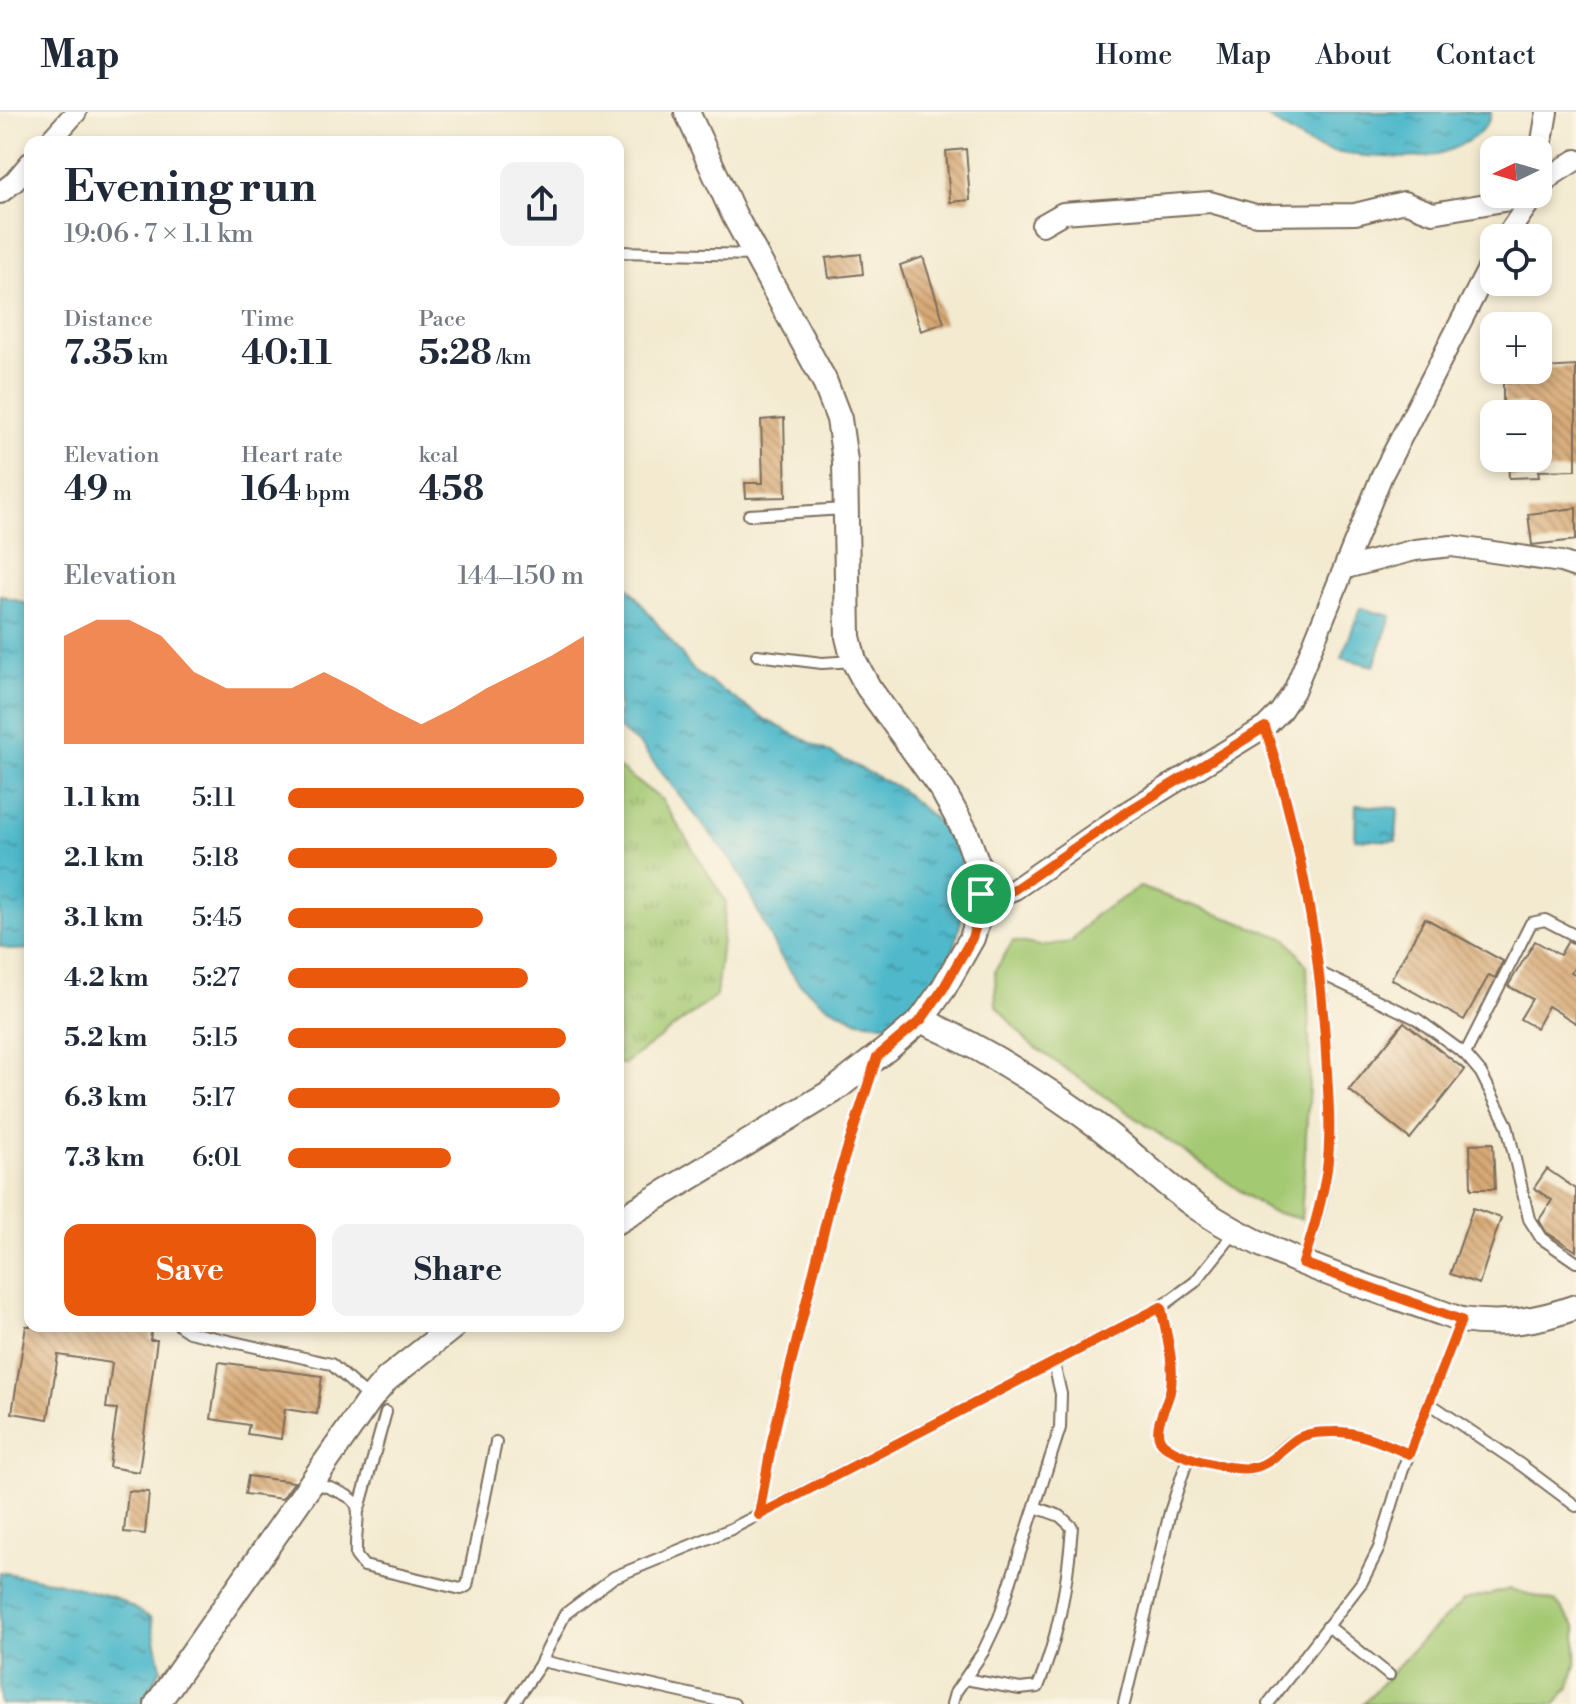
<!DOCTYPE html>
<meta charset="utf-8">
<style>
:root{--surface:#fff;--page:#f2f2f3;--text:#1f2937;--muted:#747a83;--line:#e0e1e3;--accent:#ea580c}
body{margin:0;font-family:"Libre Bodoni",serif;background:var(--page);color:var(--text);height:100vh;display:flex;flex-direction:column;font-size:30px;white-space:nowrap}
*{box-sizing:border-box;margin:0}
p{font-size:26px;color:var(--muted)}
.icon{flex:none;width:44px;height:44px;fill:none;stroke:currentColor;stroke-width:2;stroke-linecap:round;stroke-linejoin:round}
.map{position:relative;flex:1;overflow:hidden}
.sheet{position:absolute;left:24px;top:24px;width:600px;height:1196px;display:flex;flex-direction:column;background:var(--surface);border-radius:16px;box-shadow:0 4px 12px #0003}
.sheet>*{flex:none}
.needle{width:52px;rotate:265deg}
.fabs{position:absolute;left:1480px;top:24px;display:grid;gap:16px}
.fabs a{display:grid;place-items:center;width:72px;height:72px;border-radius:16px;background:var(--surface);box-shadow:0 4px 12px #0003;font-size:40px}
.pin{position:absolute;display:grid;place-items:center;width:68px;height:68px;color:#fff;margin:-34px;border:4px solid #fff;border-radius:50%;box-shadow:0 2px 8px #0007}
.round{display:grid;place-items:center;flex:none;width:84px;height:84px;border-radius:16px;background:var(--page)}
.overview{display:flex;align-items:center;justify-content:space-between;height:136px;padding:0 40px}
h1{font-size:44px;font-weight:700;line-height:60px}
.metrics{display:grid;grid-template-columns:repeat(3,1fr);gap:12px;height:136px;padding:8px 40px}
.metrics div{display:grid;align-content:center}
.metrics b{font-size:34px;font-weight:700}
.metrics small{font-size:22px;font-weight:400}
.metrics p{font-size:22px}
.chart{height:224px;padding:16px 40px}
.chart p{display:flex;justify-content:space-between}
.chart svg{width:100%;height:144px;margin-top:8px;fill:var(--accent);opacity:.7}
.cta{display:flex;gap:16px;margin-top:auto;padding:16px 40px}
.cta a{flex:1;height:92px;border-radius:16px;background:var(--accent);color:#fff;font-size:32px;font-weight:700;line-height:92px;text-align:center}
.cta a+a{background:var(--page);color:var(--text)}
ul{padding:0 40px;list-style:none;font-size:26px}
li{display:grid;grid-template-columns:128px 96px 1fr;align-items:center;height:60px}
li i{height:20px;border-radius:10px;background:var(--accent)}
header{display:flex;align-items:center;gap:48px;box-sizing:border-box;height:112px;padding:0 40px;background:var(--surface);border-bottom:2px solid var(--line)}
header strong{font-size:38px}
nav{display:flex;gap:44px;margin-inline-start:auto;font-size:28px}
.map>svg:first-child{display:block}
.park{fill:url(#park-tufts);stroke:#707a48;stroke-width:2}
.garden{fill:#a4c973;stroke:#707a48;stroke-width:2}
.water{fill:url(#water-ripples);stroke:#457274;stroke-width:2}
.building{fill:url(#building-back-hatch)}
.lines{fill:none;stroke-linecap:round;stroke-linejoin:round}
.service-casing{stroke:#7b6d5c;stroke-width:14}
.minor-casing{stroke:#7b6d5c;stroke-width:24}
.tertiary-casing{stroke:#7b6d5c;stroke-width:28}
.service{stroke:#fff;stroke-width:10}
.minor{stroke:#fff;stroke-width:20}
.tertiary{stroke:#fff;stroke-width:24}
.route-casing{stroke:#fff;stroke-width:16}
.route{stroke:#ea580c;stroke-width:10}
</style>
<header>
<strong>Map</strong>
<nav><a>Home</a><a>Map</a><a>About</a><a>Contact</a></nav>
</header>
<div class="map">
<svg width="1576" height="1592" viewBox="0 0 1576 1592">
<defs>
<pattern id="park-tufts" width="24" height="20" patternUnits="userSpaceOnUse" patternTransform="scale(2)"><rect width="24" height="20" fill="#a4c973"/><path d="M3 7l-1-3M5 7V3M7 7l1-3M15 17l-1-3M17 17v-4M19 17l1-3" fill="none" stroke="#87a35e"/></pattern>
<pattern id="water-ripples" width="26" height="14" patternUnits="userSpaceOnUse" patternTransform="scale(2)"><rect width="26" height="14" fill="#4fb9cb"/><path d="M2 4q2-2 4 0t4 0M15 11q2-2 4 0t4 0" fill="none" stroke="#4397a4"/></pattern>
<pattern id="building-back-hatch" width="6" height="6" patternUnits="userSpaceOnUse" patternTransform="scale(2)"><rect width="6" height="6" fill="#d7a976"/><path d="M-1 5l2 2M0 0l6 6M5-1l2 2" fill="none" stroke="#b08a60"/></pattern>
</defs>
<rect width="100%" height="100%" fill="#fcf5e5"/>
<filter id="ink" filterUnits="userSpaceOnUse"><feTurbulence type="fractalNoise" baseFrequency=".0125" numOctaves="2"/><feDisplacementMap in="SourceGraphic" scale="16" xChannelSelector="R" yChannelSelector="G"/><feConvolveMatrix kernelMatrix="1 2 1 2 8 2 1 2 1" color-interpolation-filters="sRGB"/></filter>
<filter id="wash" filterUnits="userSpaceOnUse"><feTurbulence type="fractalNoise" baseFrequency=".006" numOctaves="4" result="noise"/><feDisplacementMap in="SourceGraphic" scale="32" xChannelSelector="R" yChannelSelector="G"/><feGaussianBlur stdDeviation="1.8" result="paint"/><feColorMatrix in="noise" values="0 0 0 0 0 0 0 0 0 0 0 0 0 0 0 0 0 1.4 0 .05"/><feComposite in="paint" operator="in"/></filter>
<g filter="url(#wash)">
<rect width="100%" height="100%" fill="#f3ead0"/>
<path class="park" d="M618,655L662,688L726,790L716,884L624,952H618Z"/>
<g class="garden">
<path d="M1140,775L1287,827L1307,854L1310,957L1301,1107L1269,1099L1029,931L996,894L995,859L1013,829L1041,834L1071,830L1094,804Z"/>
<path d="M1510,1477L1556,1490L1576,1515V1552L1570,1574L1556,1592H1363L1417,1533L1463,1489Z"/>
</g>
<g class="water">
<path d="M1263,0H1491C1489,24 1450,40 1429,44C1406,48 1345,44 1322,37C1304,32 1285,16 1268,6Z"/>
<path d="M618,393L620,464L694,559L766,608L897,675L935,707L960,743L965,792L952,846L917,894L892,913L859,909L824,892L798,870L777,839L737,756L640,633L618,616Z"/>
<path d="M0,483L30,493V837L11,838L0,834Z"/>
<path d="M1360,496L1391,504L1374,554L1342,546Z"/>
<path d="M1356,693L1398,696L1396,729L1355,727Z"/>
<path d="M0,1460L56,1470L116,1486L151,1506L161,1557L141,1592H0Z"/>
</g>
<g id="blocks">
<g class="building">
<path d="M966,37L970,88L950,90L946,39Z"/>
<path d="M861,142L863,162L829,166L826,146Z"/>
<path d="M923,145L944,211L921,219L900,153Z"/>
<path d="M1576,254V358L1538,359L1539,365L1509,366L1508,346H1538V302H1526L1525,292H1503V271H1511V258Z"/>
<path d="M784,306L786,385L746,386L745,371H763L761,308Z"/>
<path d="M1576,396V428L1532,433L1528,402Z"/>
<path d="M1425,806L1503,849L1495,866L1489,863L1464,908L1391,867Z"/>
<path d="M1535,829L1560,843L1568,829L1576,832V853L1571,861L1576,864V911L1548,894L1536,916L1520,907L1532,887L1508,874Z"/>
<path d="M1404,910L1465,958L1410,1027L1349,978Z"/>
<path d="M1493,1031L1495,1077H1471L1470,1032Z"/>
<path d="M1547,1057L1576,1077V1139L1546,1120L1539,1108L1552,1088L1534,1076Z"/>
<path d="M1473,1096L1501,1106L1479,1172L1450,1162Z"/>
<path d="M26,1214H84L131,1220L132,1214H152L150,1228H157L139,1360L109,1355L117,1297L106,1296L112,1251L58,1243L48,1307L12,1301Z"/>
<path d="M219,1250L322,1264L317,1302L285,1297L281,1327L247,1322L249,1313L211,1307Z"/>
<path d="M248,1364L294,1370L282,1387L245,1382Z"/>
<path d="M128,1379L149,1380L145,1422L124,1420Z"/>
</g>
</g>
</g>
<g filter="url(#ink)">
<use href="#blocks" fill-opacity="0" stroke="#7b6d5c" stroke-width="2"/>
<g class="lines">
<defs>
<g id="service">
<path d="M618,140L755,143"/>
<path d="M749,403L844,397"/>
<path d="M757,543L822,551L854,549"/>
<path d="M1265,615C1300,726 1322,843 1327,960C1329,991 1331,1025 1327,1057C1323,1090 1314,1119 1303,1150"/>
<path d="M1318,860L1417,907L1465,942L1481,961L1507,1013L1529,1107L1541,1126L1576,1150"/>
<path d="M1465,942L1531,811L1545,808L1576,824"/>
<path d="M1161,1195C1166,1222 1176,1254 1170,1280C1167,1293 1153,1315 1160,1328C1169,1345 1232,1359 1251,1356C1272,1353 1284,1330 1303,1324C1311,1321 1324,1320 1333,1320C1360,1319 1385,1332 1409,1342"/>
<path d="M180,1214L189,1220L331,1252L370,1287"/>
<path d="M1429,1291L1521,1353L1576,1394"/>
<path d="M313,1370C375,1391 354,1390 356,1444L364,1454L461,1477L467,1474L496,1330"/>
<path d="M359,1397L386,1300"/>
<path d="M759,1403L772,1329L833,1081L874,954"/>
<path d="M1328,1514L1389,1563"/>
<path d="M542,1549L734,1592"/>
<path d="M965,1567L1020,1577L1038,1575C1059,1524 1068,1469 1072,1415L1060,1404L1035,1395"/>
<path d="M513,1592L539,1554L565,1502L614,1465L731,1417L1161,1195L1195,1170L1235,1120"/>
<path d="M952,1592L955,1581L983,1540L999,1506L1060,1316L1061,1282L1054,1252"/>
<path d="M1124,1592L1170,1400L1188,1346"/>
<path d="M1268,1592L1362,1470L1379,1436L1403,1357L1461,1208"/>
</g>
<g id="minor">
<path d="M49,30L76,0"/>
<path d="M1538,52L1547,0"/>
<path d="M1538,78L1554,62L1576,48"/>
<path d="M0,81L14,70L30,51"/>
<path d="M1042,113L1063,101L1210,90L1256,103L1355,102L1404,90L1433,101L1527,85"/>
<path d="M1505,126L1535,82"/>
<path d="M1346,456L1415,438L1452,434L1561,450L1576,455"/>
<path d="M981,782L1000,783L1015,777L1122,703L1265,615L1280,600L1294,579L1382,363L1494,145"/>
</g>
<g id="tertiary">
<path d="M921,908C983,936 1044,974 1099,1015C1133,1041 1163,1072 1198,1096C1277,1150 1372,1175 1461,1208C1503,1214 1537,1209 1576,1195"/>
<path d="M618,1109L833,979L892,933L921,908L943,877L972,826L983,791L978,754L966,721L943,679L868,575L854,549L848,525L845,349L839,307L824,268L734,103L687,0"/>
<path d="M157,1592L370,1287L387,1267L454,1214"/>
</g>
</defs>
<use href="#service" class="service-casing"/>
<use href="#minor" class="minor-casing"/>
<use href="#tertiary" class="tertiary-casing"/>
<use href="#service" class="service"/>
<use href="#minor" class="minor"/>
<use href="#tertiary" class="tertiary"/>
</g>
</g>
<g class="lines" filter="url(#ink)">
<defs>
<path id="route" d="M1265,615C1300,726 1322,843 1327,960C1329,992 1331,1026 1327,1057C1322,1090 1313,1120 1303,1151L1461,1208L1409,1342C1385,1332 1360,1319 1333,1320C1323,1320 1306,1321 1297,1327C1283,1336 1269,1354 1251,1356C1232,1359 1170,1345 1160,1328C1153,1315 1167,1293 1170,1280C1176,1254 1166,1222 1161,1195L759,1403L772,1329L833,1081L877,945L921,908L943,877L972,826L983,791L981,782L1000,783L1015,777L1122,703Z"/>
</defs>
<use href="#route" class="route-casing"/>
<use href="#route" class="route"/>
</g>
</svg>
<div class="fabs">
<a><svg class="needle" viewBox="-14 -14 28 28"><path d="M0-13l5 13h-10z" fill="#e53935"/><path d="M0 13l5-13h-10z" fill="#747a83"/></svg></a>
<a><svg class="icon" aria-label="locate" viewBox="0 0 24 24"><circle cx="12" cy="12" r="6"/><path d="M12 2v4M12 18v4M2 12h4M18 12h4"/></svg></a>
<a>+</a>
<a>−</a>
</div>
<div class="pin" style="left:981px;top:782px;background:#1e9e55"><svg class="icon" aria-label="arrive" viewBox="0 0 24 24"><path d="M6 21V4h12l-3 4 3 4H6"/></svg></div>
<section class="sheet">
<div class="overview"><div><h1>Evening run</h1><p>19:06 · 7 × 1.1 km</p></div><a class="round"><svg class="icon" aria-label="share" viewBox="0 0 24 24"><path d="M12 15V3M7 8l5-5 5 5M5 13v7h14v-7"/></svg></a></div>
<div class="metrics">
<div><p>Distance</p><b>7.35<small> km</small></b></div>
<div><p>Time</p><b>40:11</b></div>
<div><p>Pace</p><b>5:28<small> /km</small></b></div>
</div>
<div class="metrics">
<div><p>Elevation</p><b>49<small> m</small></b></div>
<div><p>Heart rate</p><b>164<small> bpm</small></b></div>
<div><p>kcal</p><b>458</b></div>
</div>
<div class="chart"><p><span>Elevation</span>144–150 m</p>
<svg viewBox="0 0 160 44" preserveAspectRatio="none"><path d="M0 44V11L10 6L20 6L30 11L40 22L50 27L60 27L70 27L80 22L90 27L100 33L110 38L120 33L130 27L140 22L150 17L160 11V44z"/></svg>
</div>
<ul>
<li><b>1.1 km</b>5:11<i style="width:100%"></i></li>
<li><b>2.1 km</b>5:18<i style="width:91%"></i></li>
<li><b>3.1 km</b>5:45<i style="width:66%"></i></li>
<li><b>4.2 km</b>5:27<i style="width:81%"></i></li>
<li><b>5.2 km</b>5:15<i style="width:94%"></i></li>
<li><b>6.3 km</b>5:17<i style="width:92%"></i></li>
<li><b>7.3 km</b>6:01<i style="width:55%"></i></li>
</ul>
<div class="cta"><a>Save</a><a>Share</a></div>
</section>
</div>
